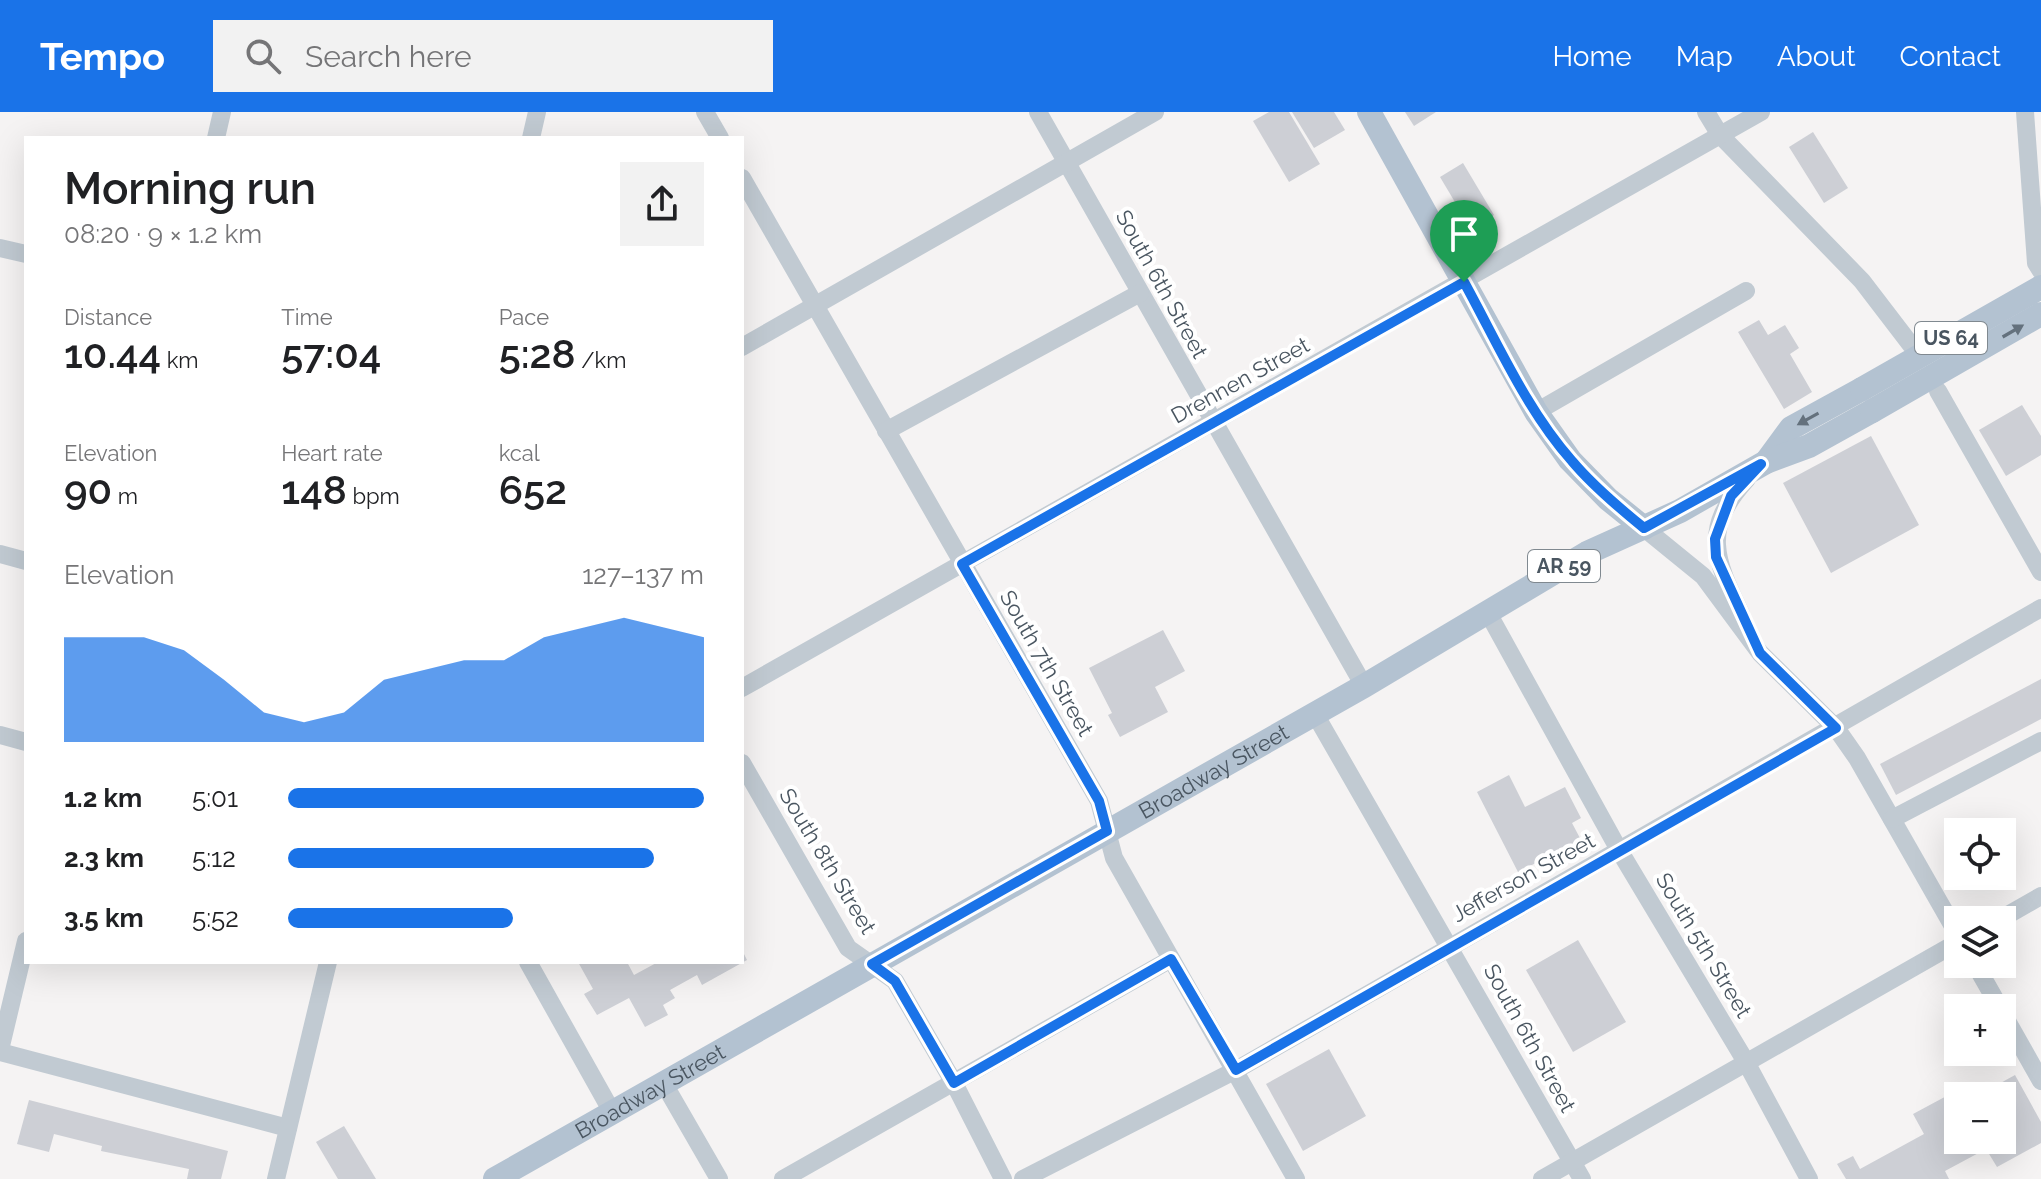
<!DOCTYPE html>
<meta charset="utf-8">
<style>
:root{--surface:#fff;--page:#f2f2f2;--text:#202124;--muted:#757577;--accent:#1a73e8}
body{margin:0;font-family:Raleway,sans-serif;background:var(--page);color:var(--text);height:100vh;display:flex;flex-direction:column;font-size:30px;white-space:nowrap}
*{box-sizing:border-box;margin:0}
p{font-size:26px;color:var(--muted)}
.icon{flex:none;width:44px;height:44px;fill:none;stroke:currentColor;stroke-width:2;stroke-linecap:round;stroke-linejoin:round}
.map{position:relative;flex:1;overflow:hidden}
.details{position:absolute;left:24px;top:24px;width:720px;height:828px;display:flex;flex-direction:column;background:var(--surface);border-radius:0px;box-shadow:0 8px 32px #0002}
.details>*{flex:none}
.fabs{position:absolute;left:1944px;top:706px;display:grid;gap:16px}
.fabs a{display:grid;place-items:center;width:72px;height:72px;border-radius:0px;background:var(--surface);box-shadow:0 8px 32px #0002;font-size:40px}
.pin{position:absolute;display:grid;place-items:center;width:68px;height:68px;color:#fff;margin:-82px -34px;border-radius:50% 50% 50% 0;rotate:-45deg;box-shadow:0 0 8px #0007}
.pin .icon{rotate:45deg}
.round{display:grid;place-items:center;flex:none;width:84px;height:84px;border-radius:0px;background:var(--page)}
.head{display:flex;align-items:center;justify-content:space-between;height:136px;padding:0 40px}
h1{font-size:44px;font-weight:600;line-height:60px}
.stats{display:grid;grid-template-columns:repeat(3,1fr);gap:12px;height:136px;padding:8px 40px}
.stats div{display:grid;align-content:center}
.stats b{font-size:40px;font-weight:600}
.stats small{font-size:22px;font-weight:400}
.stats p{font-size:22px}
.chart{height:224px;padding:16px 40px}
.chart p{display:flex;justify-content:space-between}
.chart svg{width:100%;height:144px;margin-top:8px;fill:var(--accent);opacity:.7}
ul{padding:0 40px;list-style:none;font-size:26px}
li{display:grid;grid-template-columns:128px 96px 1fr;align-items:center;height:60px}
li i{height:20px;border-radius:10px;background:var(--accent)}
header{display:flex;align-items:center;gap:48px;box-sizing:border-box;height:112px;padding:0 40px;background:var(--accent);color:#fff}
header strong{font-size:38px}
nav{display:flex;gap:44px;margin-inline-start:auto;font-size:28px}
.search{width:560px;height:72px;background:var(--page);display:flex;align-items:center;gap:20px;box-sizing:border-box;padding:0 28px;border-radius:0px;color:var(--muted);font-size:30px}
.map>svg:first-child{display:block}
.building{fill:#cdcfd5}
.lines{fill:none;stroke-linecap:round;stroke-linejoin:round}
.minor{stroke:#c1cad2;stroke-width:18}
.major{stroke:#b3c2d1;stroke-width:24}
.major-bridge{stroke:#b3c2d1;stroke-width:24}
.oneway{fill:#64717d}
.route-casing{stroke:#fff;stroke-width:16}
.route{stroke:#1a73e8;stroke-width:10}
.labels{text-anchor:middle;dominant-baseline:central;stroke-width:8;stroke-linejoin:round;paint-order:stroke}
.shield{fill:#fff;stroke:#808990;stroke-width:2}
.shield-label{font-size:20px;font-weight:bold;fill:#4a5661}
.street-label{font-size:22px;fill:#4a5661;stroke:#fff}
</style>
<header>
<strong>Tempo</strong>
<div class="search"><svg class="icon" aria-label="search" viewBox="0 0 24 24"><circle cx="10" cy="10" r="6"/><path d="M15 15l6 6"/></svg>Search here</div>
<nav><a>Home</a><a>Map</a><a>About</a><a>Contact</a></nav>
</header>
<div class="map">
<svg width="2041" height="1067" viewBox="0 0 2041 1067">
<rect width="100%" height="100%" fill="#f5f3f3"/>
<g class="building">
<path d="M1269,0H1289L1320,52L1289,70L1253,9Z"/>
<path d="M1292,0H1334L1345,18L1314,36Z"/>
<path d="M1405,0H1436L1414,14Z"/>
<path d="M1813,20L1848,76L1824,91L1789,35Z"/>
<path d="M1463,51L1494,103L1471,117L1440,65Z"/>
<path d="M1759,208L1768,223L1785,213L1799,236L1790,242L1812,280L1784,297L1738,220Z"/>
<path d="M2022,293L2041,324V343L2006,364L1979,318Z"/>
<path d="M1871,324L1919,413L1831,461L1783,371Z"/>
<path d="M1163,518L1185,559L1155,575L1168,600L1120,625L1108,603L1112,601L1089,556Z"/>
<path d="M2041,567V607L1896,683L1880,652Z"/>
<path d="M1509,663L1525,695L1565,675L1581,706L1572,711L1581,728L1518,760L1477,680Z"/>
<path d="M1578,828L1626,910L1573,940L1526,858Z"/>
<path d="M742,838L747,848L702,873L697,863L670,878L675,886L663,893L668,903L645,915L629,886L597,903L584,882L593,877L578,850H627L634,863L658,850H742Z"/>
<path d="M1329,937L1366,1004L1303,1039L1266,972Z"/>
<path d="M2015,963L2041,1010V1031L1997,1055L1986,1037L1945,1059L1949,1067H1846L1837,1052L1853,1044L1860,1057L1924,1022L1913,1002L1954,980L1958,987V1028H2002V984H1977Z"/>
<path d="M29,988L228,1039L221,1067H187L189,1057L101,1039L102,1034L54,1022L49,1040L17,1032Z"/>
<path d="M344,1014L376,1067H338L316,1030Z"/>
</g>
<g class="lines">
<g class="minor">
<path d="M705,0L720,26"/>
<path d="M1038,0L1364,574"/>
<path d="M1706,0L1720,23L1862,169L1911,233"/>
<path d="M2025,0L2036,151L2041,159"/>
<path d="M216,26L222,0"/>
<path d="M531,26L537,0"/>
<path d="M742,66L1099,689L1114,746L1296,1067"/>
<path d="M0,136L26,142"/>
<path d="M742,235L1155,0"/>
<path d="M1938,279L2041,460"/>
<path d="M1536,300L1746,179"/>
<path d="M886,319L1140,181"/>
<path d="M1644,416L1703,464L1760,541L1836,616L1857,646L1958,823"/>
<path d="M0,442L26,449"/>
<path d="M1487,499L1619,738L1746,950L1809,1067"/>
<path d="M1741,502C1715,447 1701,417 1747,367"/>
<path d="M742,576L1761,0"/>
<path d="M1315,602L1582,1067"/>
<path d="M0,623L26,630"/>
<path d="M742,651L848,836L895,869L954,971L1003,1067"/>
<path d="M1892,707L2041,629"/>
<path d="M1999,808L2041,784"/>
<path d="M528,850L612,1000"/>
<path d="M1975,852L2000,896"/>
<path d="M2002,900L2041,969"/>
<path d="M0,938L26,829"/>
<path d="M0,940L288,1016"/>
<path d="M663,970L719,1067"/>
<path d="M276,1067L328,850"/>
<path d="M783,1067L1171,847"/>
<path d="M1023,1067L1236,958L2041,496"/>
<path d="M1542,1067L1958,830"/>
</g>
<g class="major">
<path d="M1369,0L1536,300L1570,348L1608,387L1644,416"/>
<path d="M1766,350L1791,316L1862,277"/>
<path id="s1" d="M495,1067L1364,574L1587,441L1680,399L1766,350L1809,334L1872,299"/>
</g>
<g class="major-bridge">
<path d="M1862,277L2041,175"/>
<path d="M1872,299L2041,202"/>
</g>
</g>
<defs><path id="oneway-solid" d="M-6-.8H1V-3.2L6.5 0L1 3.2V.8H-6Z" transform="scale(2)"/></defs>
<g class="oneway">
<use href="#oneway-solid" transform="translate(2013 219) rotate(-30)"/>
<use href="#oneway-solid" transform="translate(1808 307) rotate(151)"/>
</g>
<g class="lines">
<defs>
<path id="route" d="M1464,170C1497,230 1526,297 1572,349C1593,374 1618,395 1644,416L1761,352L1731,384L1715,427L1716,445L1760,541L1836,616L1236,958L1171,847L954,971L895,869L872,852L1107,719L1099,689L962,452Z"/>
</defs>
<use href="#route" class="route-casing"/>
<use href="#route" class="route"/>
</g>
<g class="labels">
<g class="shield">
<rect x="1915" y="210" width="72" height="32" rx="6"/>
<rect x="1528" y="438" width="72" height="32" rx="6"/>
</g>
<g class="shield-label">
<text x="1951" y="226">US 64</text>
<text x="1564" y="454">AR 59</text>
</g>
<g class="street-label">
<text transform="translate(1162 172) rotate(61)">South 6th Street</text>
<text transform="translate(1240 268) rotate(-29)">Drennen Street</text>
<text transform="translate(1047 551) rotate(60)">South 7th Street</text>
<text stroke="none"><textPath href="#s1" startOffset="826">Broadway Street</textPath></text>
<text transform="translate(828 749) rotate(59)">South 8th Street</text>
<text transform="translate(1523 765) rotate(-29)">Jefferson Street</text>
<text transform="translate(1704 833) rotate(59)">South 5th Street</text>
<text transform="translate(1530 926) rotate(61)">South 6th Street</text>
<text stroke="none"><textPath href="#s1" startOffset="178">Broadway Street</textPath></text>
</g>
</g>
</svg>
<div class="fabs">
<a><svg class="icon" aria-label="locate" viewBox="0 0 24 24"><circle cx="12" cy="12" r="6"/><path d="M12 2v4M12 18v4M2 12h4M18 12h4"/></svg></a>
<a><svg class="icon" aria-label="layers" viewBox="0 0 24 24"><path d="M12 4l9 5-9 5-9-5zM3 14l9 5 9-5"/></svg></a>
<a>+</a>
<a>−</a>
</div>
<div class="pin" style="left:1464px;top:170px;background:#1e9e55"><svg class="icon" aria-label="arrive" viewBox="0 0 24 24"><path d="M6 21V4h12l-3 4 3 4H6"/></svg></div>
<section class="details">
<div class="head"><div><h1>Morning run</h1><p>08:20 · 9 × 1.2 km</p></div><a class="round"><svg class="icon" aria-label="share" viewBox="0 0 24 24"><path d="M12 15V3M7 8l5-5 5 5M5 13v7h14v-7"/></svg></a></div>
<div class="stats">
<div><p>Distance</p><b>10.44<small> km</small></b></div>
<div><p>Time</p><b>57:04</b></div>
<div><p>Pace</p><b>5:28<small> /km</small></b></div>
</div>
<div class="stats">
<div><p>Elevation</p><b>90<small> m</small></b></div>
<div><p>Heart rate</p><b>148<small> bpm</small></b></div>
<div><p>kcal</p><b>652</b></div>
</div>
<div class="chart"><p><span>Elevation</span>127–137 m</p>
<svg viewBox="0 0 160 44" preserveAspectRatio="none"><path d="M0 44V12L10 12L20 12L30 16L40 25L50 35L60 38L70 35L80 25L90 22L100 19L110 19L120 12L130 9L140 6L150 9L160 12V44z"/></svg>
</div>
<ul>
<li><b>1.2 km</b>5:01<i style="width:100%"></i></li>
<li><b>2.3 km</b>5:12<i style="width:88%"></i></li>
<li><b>3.5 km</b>5:52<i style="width:54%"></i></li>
</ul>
</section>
</div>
